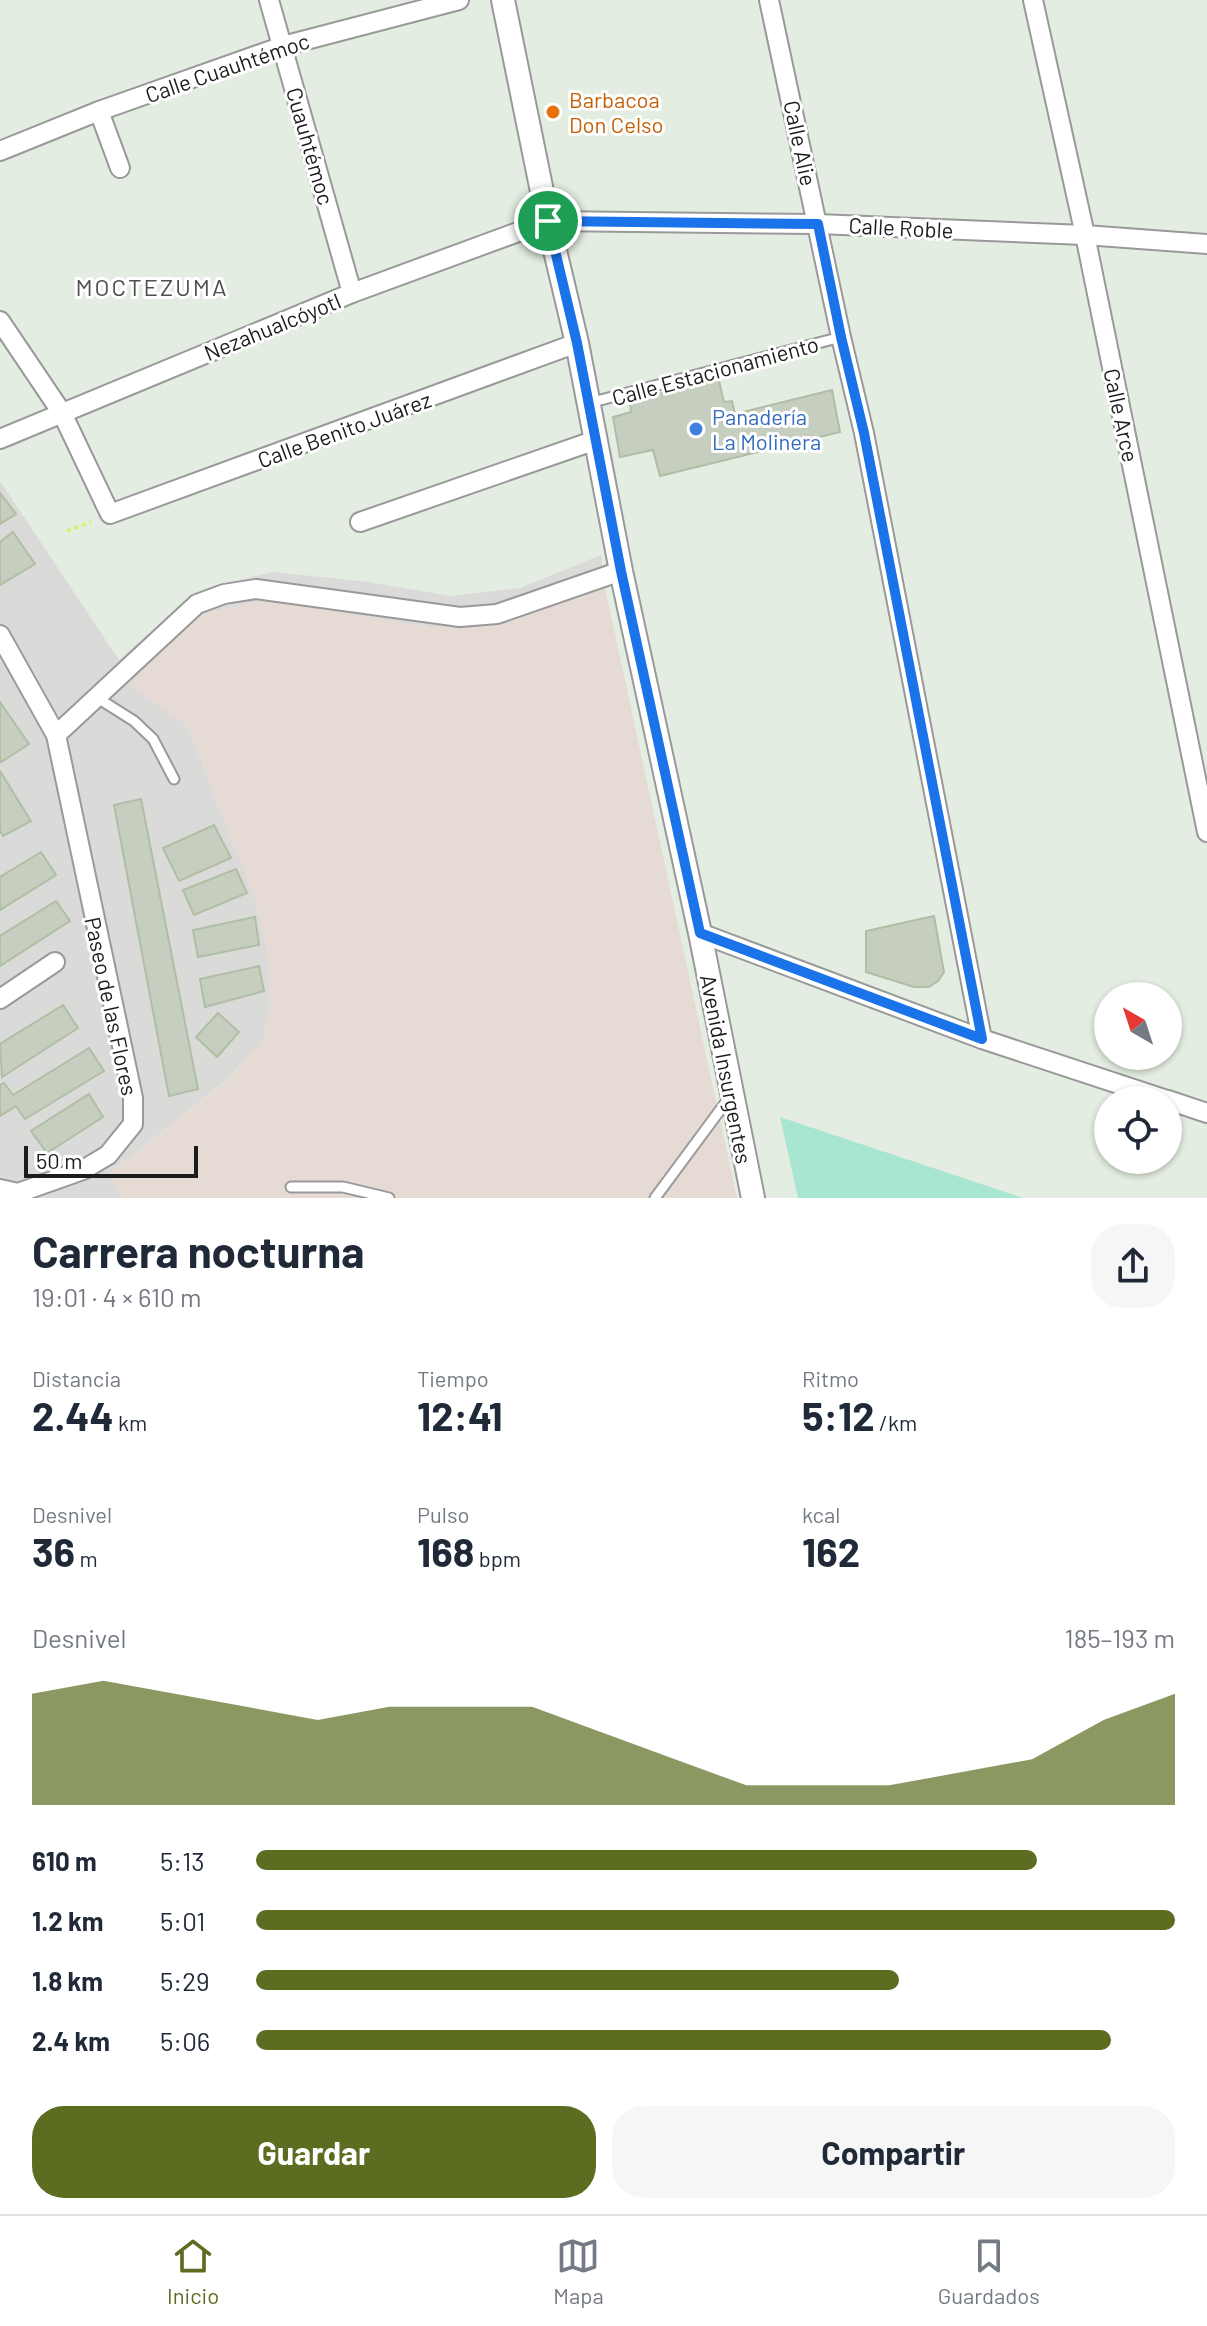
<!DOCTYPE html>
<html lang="es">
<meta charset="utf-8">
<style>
:root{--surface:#fff;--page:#f6f6f7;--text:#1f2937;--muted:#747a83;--line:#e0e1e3;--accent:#5c6d21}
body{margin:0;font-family:Barlow,sans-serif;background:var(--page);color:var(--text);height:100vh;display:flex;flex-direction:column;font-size:30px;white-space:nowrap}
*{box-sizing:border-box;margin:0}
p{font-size:26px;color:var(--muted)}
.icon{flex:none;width:44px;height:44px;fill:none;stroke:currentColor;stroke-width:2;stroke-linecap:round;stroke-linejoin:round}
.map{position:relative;height:1198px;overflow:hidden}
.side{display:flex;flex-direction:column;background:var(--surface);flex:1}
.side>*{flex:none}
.needle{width:52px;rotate:321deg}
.tools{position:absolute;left:1094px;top:982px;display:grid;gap:16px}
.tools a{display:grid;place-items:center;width:88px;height:88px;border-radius:50%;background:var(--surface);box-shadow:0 2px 6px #0004;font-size:40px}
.scale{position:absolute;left:24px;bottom:20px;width:174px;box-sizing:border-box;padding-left:8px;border:4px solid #1c1c1c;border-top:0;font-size:22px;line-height:28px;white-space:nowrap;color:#1c1c1c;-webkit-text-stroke:6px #fff;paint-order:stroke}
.pin{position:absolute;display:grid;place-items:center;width:68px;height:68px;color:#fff;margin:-34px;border:4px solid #fff;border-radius:50%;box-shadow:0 2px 8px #0007}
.round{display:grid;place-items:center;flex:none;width:84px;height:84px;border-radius:32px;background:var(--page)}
.head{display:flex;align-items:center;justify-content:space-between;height:136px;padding:0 32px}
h1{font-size:44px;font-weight:700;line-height:60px}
.stats{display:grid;grid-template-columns:repeat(3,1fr);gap:12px;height:136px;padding:8px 32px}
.stats div{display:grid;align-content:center}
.stats b{font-size:40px;font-weight:700}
.stats small{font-size:22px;font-weight:400}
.stats p{font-size:22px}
.chart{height:224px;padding:16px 32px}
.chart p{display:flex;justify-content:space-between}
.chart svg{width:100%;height:144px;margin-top:8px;fill:var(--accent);opacity:.7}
.button{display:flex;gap:16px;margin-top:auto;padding:16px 32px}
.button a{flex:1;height:92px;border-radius:32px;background:var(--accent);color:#fff;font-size:32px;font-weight:700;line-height:92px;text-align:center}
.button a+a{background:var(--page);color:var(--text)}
ul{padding:0 32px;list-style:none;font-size:26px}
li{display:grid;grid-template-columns:128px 96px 1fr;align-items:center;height:60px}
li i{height:20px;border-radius:10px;background:var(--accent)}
.menu{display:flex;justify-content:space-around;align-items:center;height:112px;border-top:2px solid var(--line);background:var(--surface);font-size:22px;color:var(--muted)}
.menu a{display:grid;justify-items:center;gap:4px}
.menu .selected{color:var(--accent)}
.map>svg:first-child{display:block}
.residential{fill:#dadad9}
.industrial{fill:#e6dad4}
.grass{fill:#a8e6d1}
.building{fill:#c6cfbf;stroke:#afbea4;stroke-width:2}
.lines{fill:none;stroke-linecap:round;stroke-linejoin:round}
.service-casing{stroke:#999;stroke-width:13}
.minor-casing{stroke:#999;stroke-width:22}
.tertiary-casing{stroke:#999;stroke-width:26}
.path{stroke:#d3f56b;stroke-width:4;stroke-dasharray:4 4;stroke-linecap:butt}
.service{stroke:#fff;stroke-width:9}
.minor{stroke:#fff;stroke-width:18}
.tertiary{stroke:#fff;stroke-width:22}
.route-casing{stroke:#fff;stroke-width:16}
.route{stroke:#1a73e8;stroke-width:10}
.food-dot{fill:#e8710a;stroke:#fff;stroke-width:3}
.shop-dot{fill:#3f7fe0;stroke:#fff;stroke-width:3}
.labels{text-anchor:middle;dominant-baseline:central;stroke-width:6;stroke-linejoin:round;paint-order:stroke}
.street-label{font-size:22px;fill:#1c1c1c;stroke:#fff}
.food-label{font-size:22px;fill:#c56008;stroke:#fff;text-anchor:start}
.shop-label{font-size:22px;fill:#366cbe;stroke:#fff;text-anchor:start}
.neighbourhood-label{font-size:24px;letter-spacing:2px;fill:#4f4f4f;stroke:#fff}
</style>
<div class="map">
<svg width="1207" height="1198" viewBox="0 0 1207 1198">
<rect width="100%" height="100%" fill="#e4ede1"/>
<path class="residential" d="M0,481L119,660L187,599L218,585L273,572L368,582L451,596L520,588L601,555L605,588L537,611L478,626L430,627L130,684L188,727L256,901L268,956L270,1007L264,1038L226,1081L110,1173L122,1198H0Z"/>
<path class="industrial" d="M605,588L737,1198H122L109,1174L227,1081L264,1038L270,1007L268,956L256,901L188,727L129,684L202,614L267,599L430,627L478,626L537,611Z"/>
<path class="grass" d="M780,1117L1023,1198H798Z"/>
<g class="building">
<path d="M718,377L724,402L732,401L735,414L832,390L840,432L660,476L653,450L620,457L613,417L631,412L630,402Z"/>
<path d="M0,493L16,514L0,524Z"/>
<path d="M13,532L35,564L0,585V542Z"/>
<path d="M0,702L29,744L1,762L0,760Z"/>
<path d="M0,771L31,821L3,836L0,831Z"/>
<path d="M141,799L198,1089L169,1096L114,805Z"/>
<path d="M214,825L231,858L179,881L163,848Z"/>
<path d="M41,852L56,875L0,910V877Z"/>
<path d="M236,869L247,893L194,915L183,890Z"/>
<path d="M56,901L70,921L0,966V936Z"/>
<path d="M934,916L944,972L938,981L929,987H914L866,972V931Z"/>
<path d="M255,917L259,945L198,957L193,930Z"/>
<path d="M259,966L264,991L205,1007L200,979Z"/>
<path d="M63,1005L78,1028L2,1077L0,1044Z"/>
<path d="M218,1013L239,1032L217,1057L196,1037Z"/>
<path d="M89,1048L104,1071L25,1119L16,1106L0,1116V1085L4,1083L13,1095Z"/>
<path d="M89,1094L103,1117L47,1153L31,1131Z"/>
</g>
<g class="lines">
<defs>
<g id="service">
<path d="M589,403L841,337"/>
<path d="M96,697L134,721L153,739L174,779"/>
<path d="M291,1187H343L389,1198"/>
<path d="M655,1198L729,1098"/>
</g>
<g id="minor">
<path d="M269,0L352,293"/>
<path d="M769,0L841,337L864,433L982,1039"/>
<path d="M1033,0L1085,235L1207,832"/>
<path d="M99,111L120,168"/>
<path d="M0,151L99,111L283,46L459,0"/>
<path d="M0,321L62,413L110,514L577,343"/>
<path d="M0,439L352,293L548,221L818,224L1085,235L1207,244"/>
<path d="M360,522L596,440"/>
<path d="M0,635L56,735L133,1098V1124L108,1155L83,1170L18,1193L0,1189"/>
<path d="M56,735L197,604L224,594L256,589L460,617L497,614L621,571"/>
<path d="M700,933L982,1039L1167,1100"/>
<path d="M0,999L55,962"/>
<path d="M1168,1100L1207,1113"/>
</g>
<path id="tertiary" d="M503,0L548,221L577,343L621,571L700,933L753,1198"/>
</defs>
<use href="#service" class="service-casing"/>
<use href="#minor" class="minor-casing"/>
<use href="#tertiary" class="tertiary-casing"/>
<path class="path" d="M67,531L91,522"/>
<use href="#service" class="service"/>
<use href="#minor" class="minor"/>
<use href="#tertiary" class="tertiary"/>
</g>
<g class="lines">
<defs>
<path id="route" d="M548,221L818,224L841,337L864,433L982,1039L700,933L621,571L577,343Z"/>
</defs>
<use href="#route" class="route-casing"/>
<use href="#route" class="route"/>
</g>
<circle class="food-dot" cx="553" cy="112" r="8"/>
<circle class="shop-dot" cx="696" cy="429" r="8"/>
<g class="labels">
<g class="street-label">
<text transform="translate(227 67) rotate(-19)">Calle Cuauhtémoc</text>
<text transform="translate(801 143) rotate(78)">Calle Alie</text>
<text transform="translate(311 146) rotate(74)">Cuauhtémoc</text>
<text transform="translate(901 227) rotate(3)">Calle Roble</text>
<text transform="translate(272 326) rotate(-22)">Nezahualcóyotl</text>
<text transform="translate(715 370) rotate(-15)">Calle Estacionamiento</text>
<text transform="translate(1122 415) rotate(78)">Calle Arce</text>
<text transform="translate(344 429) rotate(-20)">Calle Benito Juárez</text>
<text transform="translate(112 1006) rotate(78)">Paseo de las Flores</text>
<text transform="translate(727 1069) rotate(79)">Avenida Insurgentes</text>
</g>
<g class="food-label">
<text x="569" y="99">Barbacoa<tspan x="569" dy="25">Don Celso</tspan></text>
</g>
<g class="shop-label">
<text x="712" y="416">Panadería<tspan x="712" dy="25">La Molinera</tspan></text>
</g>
<g class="neighbourhood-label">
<text x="152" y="286">MOCTEZUMA</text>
</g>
</g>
</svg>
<div class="tools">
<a><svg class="needle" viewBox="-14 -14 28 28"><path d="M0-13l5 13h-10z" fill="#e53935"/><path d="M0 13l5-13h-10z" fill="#747a83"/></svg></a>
<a><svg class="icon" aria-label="locate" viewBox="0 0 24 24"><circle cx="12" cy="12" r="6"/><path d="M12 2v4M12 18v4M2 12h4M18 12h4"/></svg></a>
</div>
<div class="scale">50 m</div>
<div class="pin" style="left:548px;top:221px;background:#1e9e55"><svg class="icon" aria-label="arrive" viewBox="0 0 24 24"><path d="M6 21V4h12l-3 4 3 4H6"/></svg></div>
</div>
<section class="side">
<div class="head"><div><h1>Carrera nocturna</h1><p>19:01 · 4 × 610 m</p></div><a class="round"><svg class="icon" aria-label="share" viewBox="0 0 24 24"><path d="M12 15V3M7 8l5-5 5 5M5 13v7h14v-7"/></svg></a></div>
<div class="stats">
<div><p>Distancia</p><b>2.44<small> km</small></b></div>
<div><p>Tiempo</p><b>12:41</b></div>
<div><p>Ritmo</p><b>5:12<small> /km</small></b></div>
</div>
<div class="stats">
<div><p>Desnivel</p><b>36<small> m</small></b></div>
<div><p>Pulso</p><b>168<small> bpm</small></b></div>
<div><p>kcal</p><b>162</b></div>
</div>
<div class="chart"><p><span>Desnivel</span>185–193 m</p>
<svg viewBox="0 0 160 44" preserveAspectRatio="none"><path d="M0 44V10L10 6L20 10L30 14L40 18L50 14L60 14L70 14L80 22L90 30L100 38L110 38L120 38L130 34L140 30L150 18L160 10V44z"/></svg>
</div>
<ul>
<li><b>610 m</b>5:13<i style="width:85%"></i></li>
<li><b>1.2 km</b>5:01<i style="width:100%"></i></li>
<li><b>1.8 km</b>5:29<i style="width:70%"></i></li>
<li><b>2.4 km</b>5:06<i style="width:93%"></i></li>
</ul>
<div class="button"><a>Guardar</a><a>Compartir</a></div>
</section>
<nav class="menu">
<a class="selected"><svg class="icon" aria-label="home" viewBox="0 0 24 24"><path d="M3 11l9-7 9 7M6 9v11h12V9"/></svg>Inicio</a>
<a><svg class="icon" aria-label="map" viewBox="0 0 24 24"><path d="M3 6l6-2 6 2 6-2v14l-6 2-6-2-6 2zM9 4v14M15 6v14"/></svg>Mapa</a>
<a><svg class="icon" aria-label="saved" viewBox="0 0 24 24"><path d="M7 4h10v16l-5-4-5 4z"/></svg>Guardados</a>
</nav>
